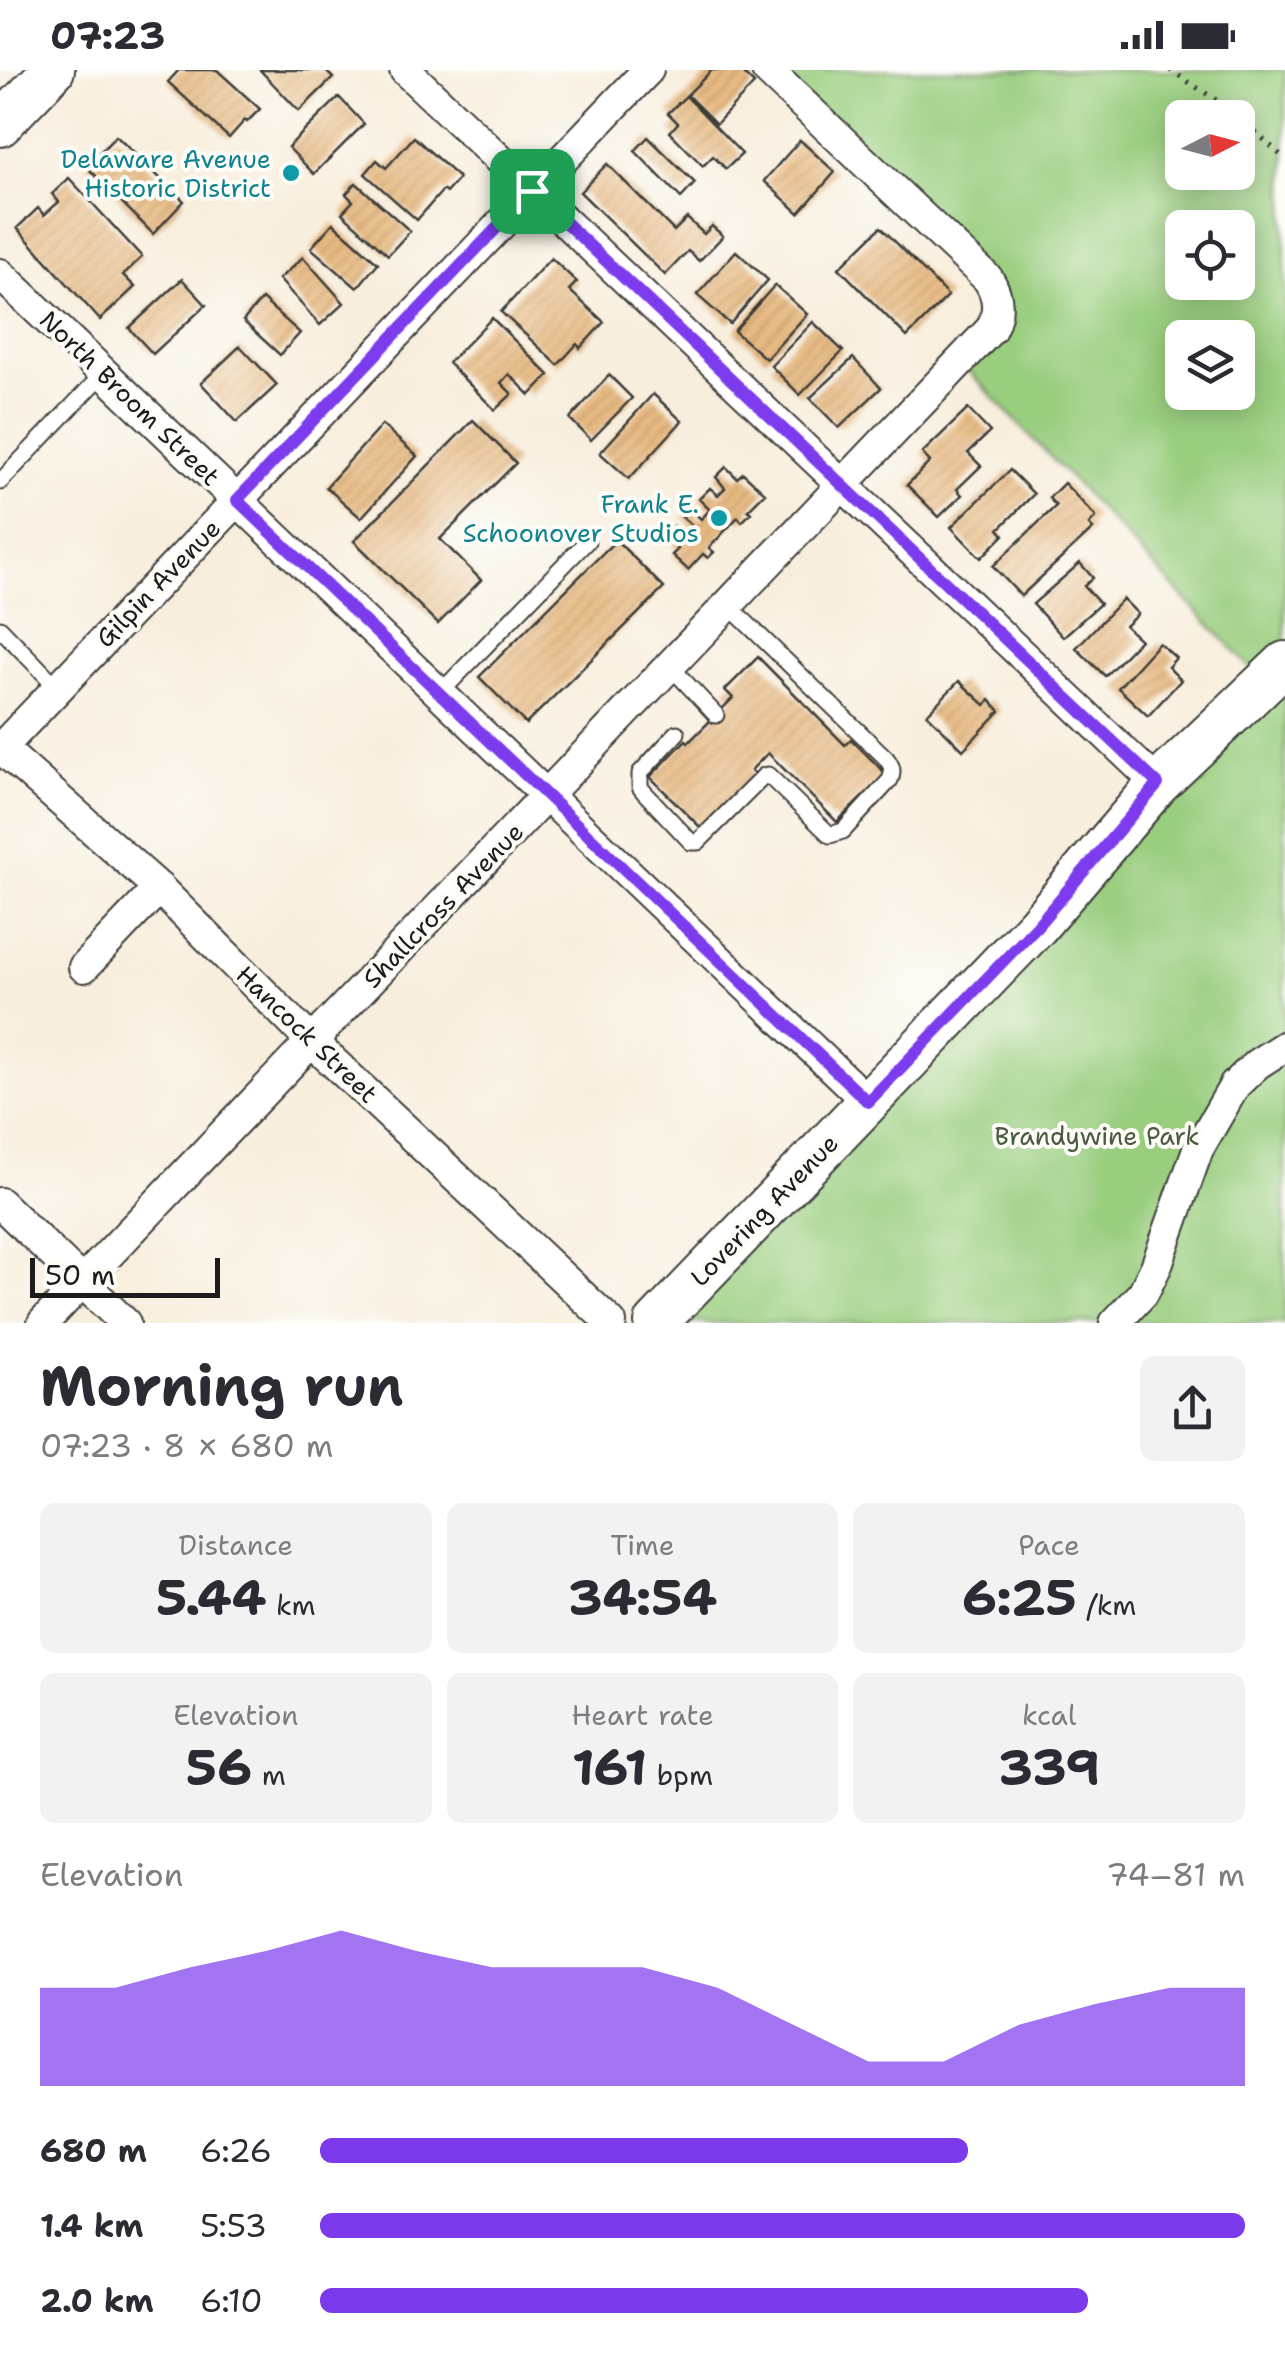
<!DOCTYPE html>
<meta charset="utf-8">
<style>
:root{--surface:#fff;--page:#f2f2f3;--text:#2b2b33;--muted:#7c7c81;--accent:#7c3aed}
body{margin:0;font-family:"Shantell Sans",sans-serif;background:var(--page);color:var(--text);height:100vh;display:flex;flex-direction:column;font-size:38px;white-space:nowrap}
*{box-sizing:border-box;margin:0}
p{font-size:32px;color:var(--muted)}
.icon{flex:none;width:55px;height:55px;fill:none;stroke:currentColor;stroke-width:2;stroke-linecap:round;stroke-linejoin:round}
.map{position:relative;height:1253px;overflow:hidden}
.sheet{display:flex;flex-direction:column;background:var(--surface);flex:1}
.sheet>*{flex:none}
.needle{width:65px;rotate:84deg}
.fabs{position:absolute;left:1165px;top:30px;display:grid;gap:20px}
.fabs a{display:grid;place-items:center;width:90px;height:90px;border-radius:15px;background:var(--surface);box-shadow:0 5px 25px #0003;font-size:50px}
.scale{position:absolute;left:30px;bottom:25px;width:190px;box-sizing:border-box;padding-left:10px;border:5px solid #1c1c1c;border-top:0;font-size:28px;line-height:35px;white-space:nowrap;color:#1c1c1c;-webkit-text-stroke:8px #fdfcf7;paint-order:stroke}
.pin{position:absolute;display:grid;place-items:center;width:85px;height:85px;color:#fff;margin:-42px;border-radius:20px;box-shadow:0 5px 15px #0006}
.round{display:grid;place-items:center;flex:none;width:105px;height:105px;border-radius:15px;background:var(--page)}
.head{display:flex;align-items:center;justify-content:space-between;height:170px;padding:0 40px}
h1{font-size:55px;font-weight:700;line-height:75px}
.metrics{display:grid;grid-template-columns:repeat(3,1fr);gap:15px;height:170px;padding:10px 40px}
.metrics div{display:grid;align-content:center;border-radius:15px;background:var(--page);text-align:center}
.metrics b{font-size:50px;font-weight:700}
.metrics small{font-size:28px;font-weight:400}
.metrics p{font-size:28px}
.chart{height:280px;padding:20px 40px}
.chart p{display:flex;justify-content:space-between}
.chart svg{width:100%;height:180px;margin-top:10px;fill:var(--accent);opacity:.7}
ul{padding:0 40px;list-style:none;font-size:32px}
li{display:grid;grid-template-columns:160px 120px 1fr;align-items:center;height:75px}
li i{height:25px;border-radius:12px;background:var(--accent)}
.status{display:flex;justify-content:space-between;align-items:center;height:70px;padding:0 50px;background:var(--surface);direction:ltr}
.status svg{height:28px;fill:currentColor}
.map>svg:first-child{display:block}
.park{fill:#9ace7f;stroke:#5b754e;stroke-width:2.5;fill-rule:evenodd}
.building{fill:url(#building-hatch)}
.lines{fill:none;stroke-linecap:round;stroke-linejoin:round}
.lane-casing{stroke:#3d3c39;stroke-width:19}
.street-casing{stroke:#3d3c39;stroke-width:34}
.secondary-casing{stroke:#3d3c39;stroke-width:46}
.path{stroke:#3d3c39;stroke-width:5;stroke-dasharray:2.5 8;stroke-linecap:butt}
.lane{stroke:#fff;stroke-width:15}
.street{stroke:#fff;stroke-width:30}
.secondary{stroke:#fff;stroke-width:42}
.route-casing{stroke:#fff;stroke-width:20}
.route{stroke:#7c3aed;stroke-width:12}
.culture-dot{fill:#0f9aa8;stroke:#fdfcf7;stroke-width:4}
.labels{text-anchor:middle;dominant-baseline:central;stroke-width:8;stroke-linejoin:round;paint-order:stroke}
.culture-label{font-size:25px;fill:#0d838f;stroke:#fdfcf7;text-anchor:end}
.street-label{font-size:25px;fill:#1c1c1c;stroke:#fdfcf7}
.park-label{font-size:25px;fill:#485a3f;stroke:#fdfcf7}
</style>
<div class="status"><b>07:23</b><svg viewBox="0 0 49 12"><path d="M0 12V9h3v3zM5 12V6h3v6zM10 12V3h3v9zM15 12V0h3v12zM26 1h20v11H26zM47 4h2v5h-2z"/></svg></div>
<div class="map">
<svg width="1285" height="1253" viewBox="0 0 1285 1253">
<defs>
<pattern id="building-hatch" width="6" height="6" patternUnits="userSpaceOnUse" patternTransform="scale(2.5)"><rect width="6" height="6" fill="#e8ba82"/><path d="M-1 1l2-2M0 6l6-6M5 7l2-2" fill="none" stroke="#c69f70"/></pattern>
</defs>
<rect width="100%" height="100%" fill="#fdfcf7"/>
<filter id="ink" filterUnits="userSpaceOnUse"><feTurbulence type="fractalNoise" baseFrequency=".01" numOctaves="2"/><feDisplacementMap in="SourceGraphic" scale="20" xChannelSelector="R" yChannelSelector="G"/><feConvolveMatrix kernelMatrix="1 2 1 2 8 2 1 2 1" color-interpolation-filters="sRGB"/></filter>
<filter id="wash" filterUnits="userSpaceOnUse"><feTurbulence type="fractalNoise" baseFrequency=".0048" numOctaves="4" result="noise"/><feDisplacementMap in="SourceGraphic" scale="40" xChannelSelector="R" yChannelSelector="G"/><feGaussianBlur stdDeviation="2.25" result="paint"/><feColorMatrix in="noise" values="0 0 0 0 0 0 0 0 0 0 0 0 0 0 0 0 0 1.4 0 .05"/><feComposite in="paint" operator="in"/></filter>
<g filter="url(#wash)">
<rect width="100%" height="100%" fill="#f8eedd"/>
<path class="park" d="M767,0H1285V1253H656L1265,613L961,293L998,238ZM1182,48H1238V102H1182ZM1182,158H1238V212H1182ZM1182,268H1238V322H1182Z"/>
<g id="blocks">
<g class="building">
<path d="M179,0H217L260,39L247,52L245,50L229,68L168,12Z"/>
<path d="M260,0H325L333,8L299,41Z"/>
<path d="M712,0H740L754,14L716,54L687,25Z"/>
<path d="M686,26L742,84L726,99L713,86L703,96L670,62L678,53L668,43Z"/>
<path d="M339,27L364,54L314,104L288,77Z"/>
<path d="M116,66L184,131L153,164L86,96Z"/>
<path d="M414,67L459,108L446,123L443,120L417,150L365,104L377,90L386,98Z"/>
<path d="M648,67L695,113L681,128L635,81Z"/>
<path d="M800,70L835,102L799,143L764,111Z"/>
<path d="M607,94L674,161L687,148L704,164L712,156L723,166L699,191L688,181L665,205L580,122Z"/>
<path d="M69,108L142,187L123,205L135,217L100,250L17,158L38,138L44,145L59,132L52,124Z"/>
<path d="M356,113L410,161L388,185L342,143L353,131L346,124Z"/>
<path d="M333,153L378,193L357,218L311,178Z"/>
<path d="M881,157L948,226L907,267L839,198Z"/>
<path d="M736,181L768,210L730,254L697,225Z"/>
<path d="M303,187L344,233L320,255L279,209Z"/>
<path d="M551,188L577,212L569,220L604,252L580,278L577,274L558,295L501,242Z"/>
<path d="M182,209L206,235L153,284L129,258Z"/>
<path d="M775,215L807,244L766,289L734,261Z"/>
<path d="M262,229L300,263L280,285L243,251Z"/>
<path d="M492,248L549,305L530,325L509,304L501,313L512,324L495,340L448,293Z"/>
<path d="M813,252L843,281L800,325L771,296Z"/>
<path d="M240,276L277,315L237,352L201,313Z"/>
<path d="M853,288L881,318L839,358L810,328Z"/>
<path d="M609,305L632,328L591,370L570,349Z"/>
<path d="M653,324L682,351L629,409L600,383Z"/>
<path d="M968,339L990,362L968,383L981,396L957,419L962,425L939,447L907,415L930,392L922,383Z"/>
<path d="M473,350L516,393L440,469L481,510L438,554L354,471Z"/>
<path d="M382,355L417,386L361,448L326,417Z"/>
<path d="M726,397L737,408L743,403L765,423L748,440L751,443L742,452L738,447L709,478L714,482L708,488L703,484L688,500L672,485L678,479L664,466L673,456L682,465L691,455L682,447L690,439L701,449L710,440L699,429L710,418L718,425L725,418L716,407Z"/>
<path d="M1010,400L1034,424L999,459L1004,465L981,488L951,457Z"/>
<path d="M1064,413L1096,447L1089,455L1093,459L1021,526L993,496L1056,436L1049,428Z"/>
<path d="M616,470L664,518L526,654L479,607Z"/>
<path d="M1080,493L1093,508L1084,516L1100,534L1063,567L1033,534Z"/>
<path d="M1123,529L1138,544L1125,556L1140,570L1105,606L1076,578Z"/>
<path d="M1159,573L1176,588L1168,597L1181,610L1148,646L1118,618Z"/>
<path d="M758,587L845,675L851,669L886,704L837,752L768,683L751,700L755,704L701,758L650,707L686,670L688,673L733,628L725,620Z"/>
<path d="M959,611L985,635L990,630L1000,641L963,680L927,644Z"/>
</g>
</g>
</g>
<g filter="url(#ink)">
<use href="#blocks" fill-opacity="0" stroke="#3d3c39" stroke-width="2.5"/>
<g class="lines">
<defs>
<g id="lane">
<path d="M0,412L104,303"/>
<path d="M0,558L58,618"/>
<path d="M671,597L716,645"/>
<path d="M439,624L587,471"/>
<path d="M677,663L640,703V717L644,722L691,772H698L764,706L768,705L830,765L843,761L890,710C894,701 892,696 886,688L729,536"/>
</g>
<g id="street">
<path d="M405,0L1158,714"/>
<path d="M0,204L868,1032"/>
<path d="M1,678L159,818L312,972L611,1253"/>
<path d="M0,679L648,0"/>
<path d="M84,897L159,818"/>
<path d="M0,1133L125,1253"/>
<path d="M43,1253L991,259C1000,241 999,226 988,209L767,0"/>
<path d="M1115,1253L1143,1223L1156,1197L1198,1079L1235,1015L1257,994L1285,976"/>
</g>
<g id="secondary">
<path d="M0,55L53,0"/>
<path d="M656,1253L1037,856L1158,714L1285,593"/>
</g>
</defs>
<use href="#lane" class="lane-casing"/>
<use href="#street" class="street-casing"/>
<use href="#secondary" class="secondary-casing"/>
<path class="path" d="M1170,0L1233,41L1285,89"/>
<use href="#lane" class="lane"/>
<use href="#street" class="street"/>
<use href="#secondary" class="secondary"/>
</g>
</g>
<g class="lines" filter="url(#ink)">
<defs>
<path id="route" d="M532,121L1158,714L1037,856L868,1032L237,430Z"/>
</defs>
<use href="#route" class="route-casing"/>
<use href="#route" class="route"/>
</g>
<g class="culture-dot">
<circle cx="291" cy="103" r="10"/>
<circle cx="719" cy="448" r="10"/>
</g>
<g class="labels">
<g class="culture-label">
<text x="271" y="89">Delaware Avenue<tspan x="271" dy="29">Historic District</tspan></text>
<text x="699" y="434">Frank E.<tspan x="699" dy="29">Schoonover Studios</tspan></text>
</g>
<g class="street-label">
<text transform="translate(130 328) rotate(44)">North Broom Street</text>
<text transform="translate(158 513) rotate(-46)">Gilpin Avenue</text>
<text transform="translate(443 835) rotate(-46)">Shallcross Avenue</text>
<text transform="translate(307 964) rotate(44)">Hancock Street</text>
<text transform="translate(764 1140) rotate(-46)">Lovering Avenue</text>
</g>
<g class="park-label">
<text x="1097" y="1066">Brandywine Park</text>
</g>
</g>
</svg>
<div class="fabs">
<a><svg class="needle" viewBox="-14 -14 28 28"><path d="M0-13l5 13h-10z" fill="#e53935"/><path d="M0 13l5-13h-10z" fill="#7c7c81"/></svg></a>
<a><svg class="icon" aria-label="locate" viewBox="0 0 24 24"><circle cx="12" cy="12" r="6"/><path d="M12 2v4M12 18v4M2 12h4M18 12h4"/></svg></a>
<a><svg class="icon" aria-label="layers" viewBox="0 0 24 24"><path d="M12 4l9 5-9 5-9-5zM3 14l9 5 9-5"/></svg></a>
</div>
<div class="scale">50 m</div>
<div class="pin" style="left:532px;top:121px;background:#1e9e55"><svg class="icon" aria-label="arrive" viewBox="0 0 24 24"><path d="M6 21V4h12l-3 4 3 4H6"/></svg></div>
</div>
<section class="sheet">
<div class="head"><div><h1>Morning run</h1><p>07:23 · 8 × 680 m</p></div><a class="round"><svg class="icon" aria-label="share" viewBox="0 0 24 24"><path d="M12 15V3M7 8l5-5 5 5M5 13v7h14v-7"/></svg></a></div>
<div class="metrics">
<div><p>Distance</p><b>5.44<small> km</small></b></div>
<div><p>Time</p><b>34:54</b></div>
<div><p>Pace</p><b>6:25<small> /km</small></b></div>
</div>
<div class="metrics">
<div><p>Elevation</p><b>56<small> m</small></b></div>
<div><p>Heart rate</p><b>161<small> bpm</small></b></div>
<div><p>kcal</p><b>339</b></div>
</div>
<div class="chart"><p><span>Elevation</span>74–81 m</p>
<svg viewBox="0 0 160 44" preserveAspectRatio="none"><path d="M0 44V20L10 20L20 15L30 11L40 6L50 11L60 15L70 15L80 15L90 20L100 29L110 38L120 38L130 29L140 24L150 20L160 20V44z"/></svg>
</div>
<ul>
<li><b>680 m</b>6:26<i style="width:70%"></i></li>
<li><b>1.4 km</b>5:53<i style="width:100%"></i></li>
<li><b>2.0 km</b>6:10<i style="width:83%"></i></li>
</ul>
</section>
